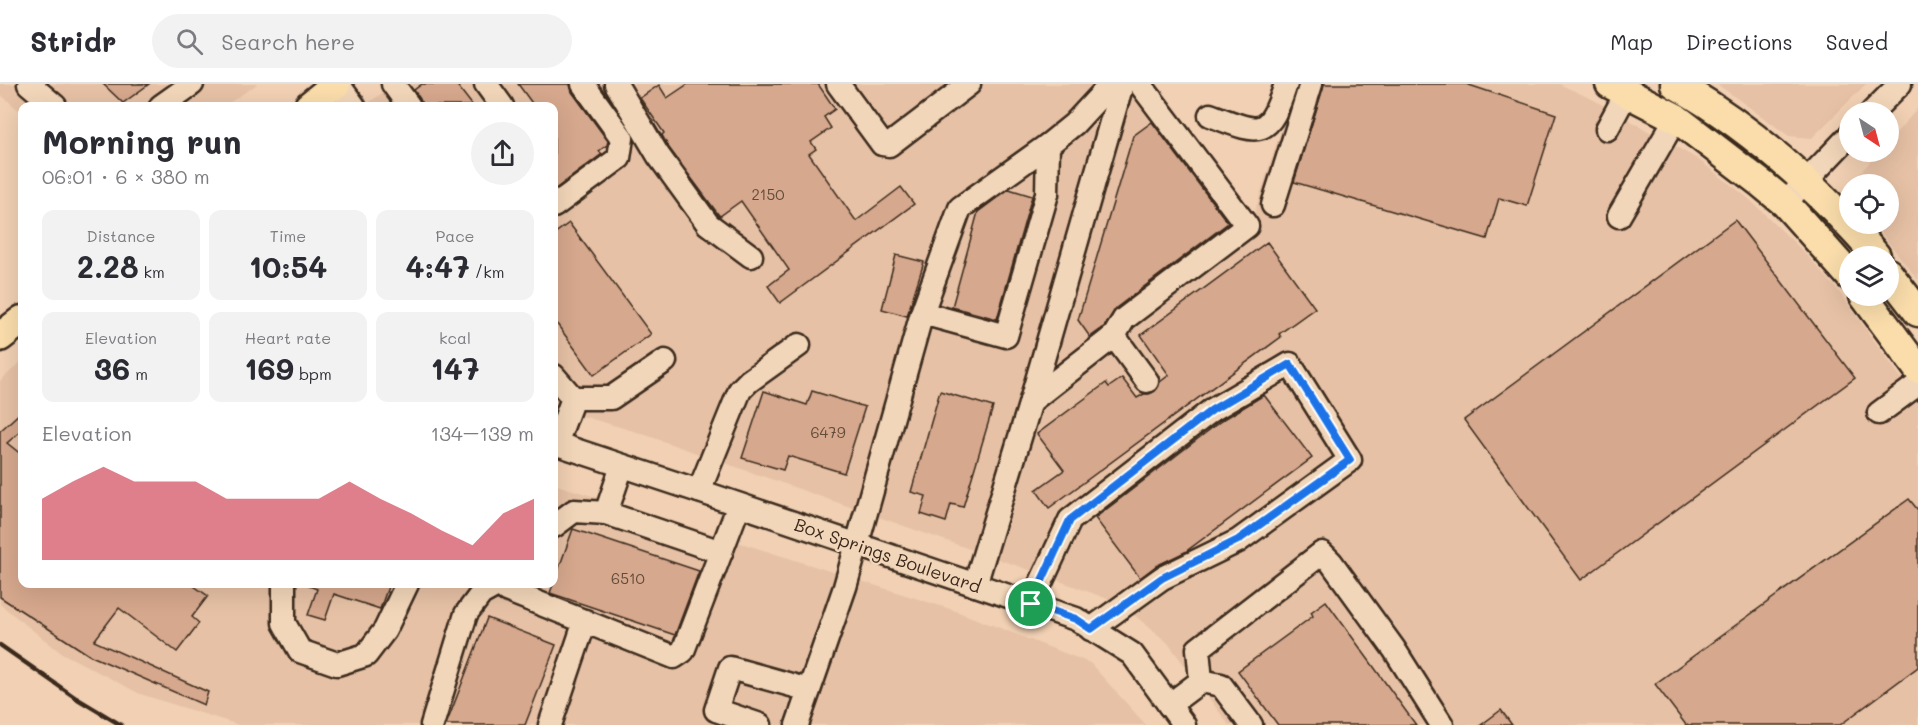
<!DOCTYPE html>
<meta charset="utf-8">
<style>
:root{--surface:#fff;--page:#f2f2f3;--text:#2b2b33;--muted:#7c7c81;--line:#e1e1e2;--accent:#d1495b}
body{margin:0;font-family:Mali,sans-serif;background:var(--page);color:var(--text);height:100vh;display:flex;flex-direction:column;font-size:22px;white-space:nowrap}
*{box-sizing:border-box;margin:0}
p{font-size:20px;color:var(--muted)}
.icon{flex:none;width:33px;height:33px;fill:none;stroke:currentColor;stroke-width:2;stroke-linecap:round;stroke-linejoin:round}
.map{position:relative;flex:1;overflow:hidden}
.panel{position:absolute;left:18px;top:18px;width:540px;height:486px;display:flex;flex-direction:column;background:var(--surface);border-radius:12px;box-shadow:0 6px 24px #0002}
.panel>*{flex:none}
.needle{width:39px;rotate:144deg}
.fabs{position:absolute;left:1839px;top:18px;display:grid;gap:12px}
.fabs a{display:grid;place-items:center;width:60px;height:60px;border-radius:50%;background:var(--surface);box-shadow:0 6px 24px #0002;font-size:30px}
.pin{position:absolute;display:grid;place-items:center;width:51px;height:51px;color:#fff;margin:-26px;border:3px solid #fff;border-radius:50%;box-shadow:0 2px 6px #0007}
.round{display:grid;place-items:center;flex:none;width:63px;height:63px;border-radius:32px;background:var(--page)}
.overview{display:flex;align-items:center;justify-content:space-between;height:102px;padding:0 24px}
h1{font-size:33px;font-weight:700;line-height:45px}
.figures{display:grid;grid-template-columns:repeat(3,1fr);gap:9px;height:102px;padding:6px 24px}
.figures div{display:grid;align-content:center;border-radius:12px;background:var(--page);text-align:center}
.figures b{font-size:30px;font-weight:700}
.figures small{font-size:16px;font-weight:400}
.figures p{font-size:16px}
.chart{height:168px;padding:12px 24px}
.chart p{display:flex;justify-content:space-between}
.chart svg{width:100%;height:108px;margin-top:6px;fill:var(--accent);opacity:.7}
header{display:flex;align-items:center;gap:36px;box-sizing:border-box;height:84px;padding:0 30px;background:var(--surface);border-bottom:2px solid var(--line)}
header strong{font-size:28px}
nav{display:flex;gap:33px;margin-inline-start:auto;font-size:21px}
.search{width:420px;height:54px;background:var(--page);display:flex;align-items:center;gap:15px;box-sizing:border-box;padding:0 21px;border-radius:33px;color:var(--muted);font-size:22px}
.map>svg:first-child{display:block}
.built{fill:#e6c1a5}
.building{fill:#d6a88d;stroke:#3b2a1e;stroke-width:1.5}
.lines{fill:none;stroke-linecap:round;stroke-linejoin:round}
.minor-casing{stroke:#3b2a1e;stroke-width:27}
.major-casing{stroke:#3b2a1e;stroke-width:33}
.minor{stroke:#f2d6b9;stroke-width:22}
.major{stroke:#faddab;stroke-width:28}
.rail{stroke:#3b2a1e;stroke-width:4.5}
.route-casing{stroke:#fff;stroke-width:12}
.route{stroke:#1a73e8;stroke-width:8}
.labels{text-anchor:middle;dominant-baseline:central;stroke-width:5;stroke-linejoin:round;paint-order:stroke}
.number-label{font-size:15px;fill:#624a3a}
.street-label{font-size:18px;fill:#3b2a1e;stroke:#f2d6b9}
</style>
<header>
<strong>Stridr</strong>
<div class="search"><svg class="icon" aria-label="search" viewBox="0 0 24 24"><circle cx="10" cy="10" r="6"/><path d="M15 15l6 6"/></svg>Search here</div>
<nav><a>Map</a><a>Directions</a><a>Saved</a></nav>
</header>
<div class="map">
<svg width="1918" height="641" viewBox="0 0 1918 641">
<rect width="100%" height="100%" fill="#f1d0b3"/>
<filter id="ink" filterUnits="userSpaceOnUse"><feTurbulence type="fractalNoise" baseFrequency=".0167" numOctaves="2"/><feDisplacementMap in="SourceGraphic" scale="12" xChannelSelector="R" yChannelSelector="G"/><feConvolveMatrix kernelMatrix="1 2 1 2 8 2 1 2 1" color-interpolation-filters="sRGB"/></filter>
<g filter="url(#ink)">
<g class="built">
<path d="M0,0H257L225,22H22V29L0,10Z"/>
<path d="M395,0H1151L1253,133L1296,0H1559L1594,16L1699,76L1748,114L1805,169L1836,204L1918,317V641H1229L1168,559L1133,530L1116,518L1052,494L637,348L554,324V22H364Z"/>
<path d="M1717,0H1866L1812,54L1789,52Z"/>
<path d="M1918,24V196L1874,140H1888V100H1850L1879,68H1888L1889,57Z"/>
<path d="M22,277V500H554V400L953,526L1090,579L1146,641H239L140,610L60,568L0,520V297Z"/>
</g>
<g class="building">
<path d="M103,0H149L123,19Z"/>
<path d="M422,0H456L473,22H422L420,15L414,6Z"/>
<path d="M518,0H570L572,8L608,57L607,61L599,67L602,70L554,106V22H534Z"/>
<path d="M688,0H818L835,25L824,33L831,44L811,58L816,65L809,70L856,137L901,103L914,120L780,219L768,202L789,186L741,117L720,132L718,130L669,64L662,51L664,49L640,14L659,1L667,14Z"/>
<path d="M1324,0H1466L1556,30L1527,122L1499,114L1487,155L1294,98Z"/>
<path d="M1152,38L1228,139L1116,224L1104,243L1090,253L1078,236L1133,52Z"/>
<path d="M1009,105L1032,112L997,235L952,223L978,128Z"/>
<path d="M1735,136L1855,294L1581,496L1464,336Z"/>
<path d="M569,139L651,250L594,291L554,236V150Z"/>
<path d="M1267,158L1315,224L1279,250L1281,253L1049,424L1036,406L1064,386L1037,350L1106,299L1109,303L1122,294L1137,314L1144,310H1149L1155,307L1160,298L1169,291L1141,251Z"/>
<path d="M896,171L924,178L907,232L882,225Z"/>
<path d="M764,307L807,321L812,307L865,323L844,389L788,372L783,386L742,374Z"/>
<path d="M940,307L993,323L963,423L951,420L946,438L921,430L926,412L911,408Z"/>
<path d="M1264,311L1312,374L1185,468L1156,482L1140,494L1095,434L1221,337Z"/>
<path d="M22,327V346L7,359L22,371V500H191L208,512L192,533L199,539L177,568L119,524L94,557L208,608L204,621L89,571L0,513V347Z"/>
<path d="M1909,415L1918,426V583L1840,641H1686L1655,600Z"/>
<path d="M573,445L699,487L675,551L550,509Z"/>
<path d="M309,500H389L380,525L334,510L325,536L308,531L317,505L309,502Z"/>
<path d="M1326,517L1416,641H1278L1238,587L1313,532L1311,528Z"/>
<path d="M487,534L556,561L525,641H446Z"/>
<path d="M1501,626L1512,641H1481Z"/>
</g>
<g class="lines">
<defs>
<g id="minor">
<path d="M29,0L55,22"/>
<path d="M338,0L354,22"/>
<path d="M393,0L409,22"/>
<path d="M486,0L502,22"/>
<path d="M616,0L658,71L708,140L751,172"/>
<path d="M838,0L882,60L889,61L969,0"/>
<path d="M161,22L192,0"/>
<path d="M1872,28L1900,0"/>
<path d="M1210,31C1260,50 1268,56 1286,0"/>
<path d="M1607,45L1627,8"/>
<path d="M1048,61L1074,40L1111,0"/>
<path d="M1785,119L1850,51"/>
<path d="M1273,121L1311,0"/>
<path d="M554,122L619,74L622,54L583,0"/>
<path d="M1619,132L1676,34"/>
<path d="M1114,252L1147,297"/>
<path d="M554,292L573,314H611L665,277"/>
<path d="M1031,317L1122,0"/>
<path d="M1879,329L1918,300"/>
<path d="M554,359L699,407L1076,535L1132,570L1184,641"/>
<path d="M556,360L573,314"/>
<path d="M699,407L740,306L749,297L799,261"/>
<path d="M606,429L622,382"/>
<path d="M554,442L574,427L606,429L721,468"/>
<path d="M284,500V539L300,567L337,580L366,571L385,546L407,500"/>
<path d="M975,501L1031,317L1114,252L1124,235L1247,142L1140,0"/>
<path d="M1031,520L1070,436L1212,326L1290,280L1350,376L1238,457L1162,494L1091,545"/>
<path d="M1201,597L1198,565L1322,469L1331,478L1394,565L1442,641"/>
<path d="M1169,621L1201,597L1221,601L1251,641"/>
<path d="M432,641L466,530L481,510L499,500L506,506L674,573L683,567L739,421"/>
<path d="M550,641L585,537"/>
<path d="M760,641L716,626L730,584L809,606"/>
<path d="M797,641L845,503L922,229L960,124L1048,61L1047,110L1006,252L922,229"/>
</g>
<g id="major">
<path d="M1610,0L1676,34L1762,100L1785,119L1850,192"/>
<path d="M1675,0C1735,34 1789,79 1837,128C1850,143 1864,156 1876,172"/>
<path d="M309,22L336,0"/>
<path d="M1888,189L1918,228"/>
<path d="M1864,212L1918,285"/>
<path d="M0,253L22,236"/>
</g>
</defs>
<use href="#minor" class="minor-casing"/>
<use href="#major" class="major-casing"/>
<use href="#minor" class="minor"/>
<use href="#major" class="major"/>
<path class="rail" d="M0,561L76,614L121,641"/>
</g>
</g>
<g class="lines" filter="url(#ink)">
<defs>
<path id="route" d="M1290,280L1350,376L1238,456L1162,494L1091,545L1076,535L1031,520L1070,436L1212,326Z"/>
</defs>
<use href="#route" class="route-casing"/>
<use href="#route" class="route"/>
</g>
<g class="labels">
<g class="number-label">
<text x="768" y="110">2150</text>
<text x="828" y="348">6479</text>
<text x="628" y="494">6510</text>
</g>
<g class="street-label">
<text transform="translate(888 471) rotate(19)">Box Springs Boulevard</text>
</g>
</g>
</svg>
<div class="fabs">
<a><svg class="needle" viewBox="-14 -14 28 28"><path d="M0-13l5 13h-10z" fill="#e53935"/><path d="M0 13l5-13h-10z" fill="#7c7c81"/></svg></a>
<a><svg class="icon" aria-label="locate" viewBox="0 0 24 24"><circle cx="12" cy="12" r="6"/><path d="M12 2v4M12 18v4M2 12h4M18 12h4"/></svg></a>
<a><svg class="icon" aria-label="layers" viewBox="0 0 24 24"><path d="M12 4l9 5-9 5-9-5zM3 14l9 5 9-5"/></svg></a>
</div>
<div class="pin" style="left:1031px;top:520px;background:#1e9e55"><svg class="icon" aria-label="arrive" viewBox="0 0 24 24"><path d="M6 21V4h12l-3 4 3 4H6"/></svg></div>
<section class="panel">
<div class="overview"><div><h1>Morning run</h1><p>06:01 · 6 × 380 m</p></div><a class="round"><svg class="icon" aria-label="share" viewBox="0 0 24 24"><path d="M12 15V3M7 8l5-5 5 5M5 13v7h14v-7"/></svg></a></div>
<div class="figures">
<div><p>Distance</p><b>2.28<small> km</small></b></div>
<div><p>Time</p><b>10:54</b></div>
<div><p>Pace</p><b>4:47<small> /km</small></b></div>
</div>
<div class="figures">
<div><p>Elevation</p><b>36<small> m</small></b></div>
<div><p>Heart rate</p><b>169<small> bpm</small></b></div>
<div><p>kcal</p><b>147</b></div>
</div>
<div class="chart"><p><span>Elevation</span>134–139 m</p>
<svg viewBox="0 0 160 44" preserveAspectRatio="none"><path d="M0 44V19L10 12L20 6L30 12L40 12L50 12L60 19L70 19L80 19L90 19L100 12L110 19L120 25L130 32L140 38L150 25L160 19V44z"/></svg>
</div>
</section>
</div>
